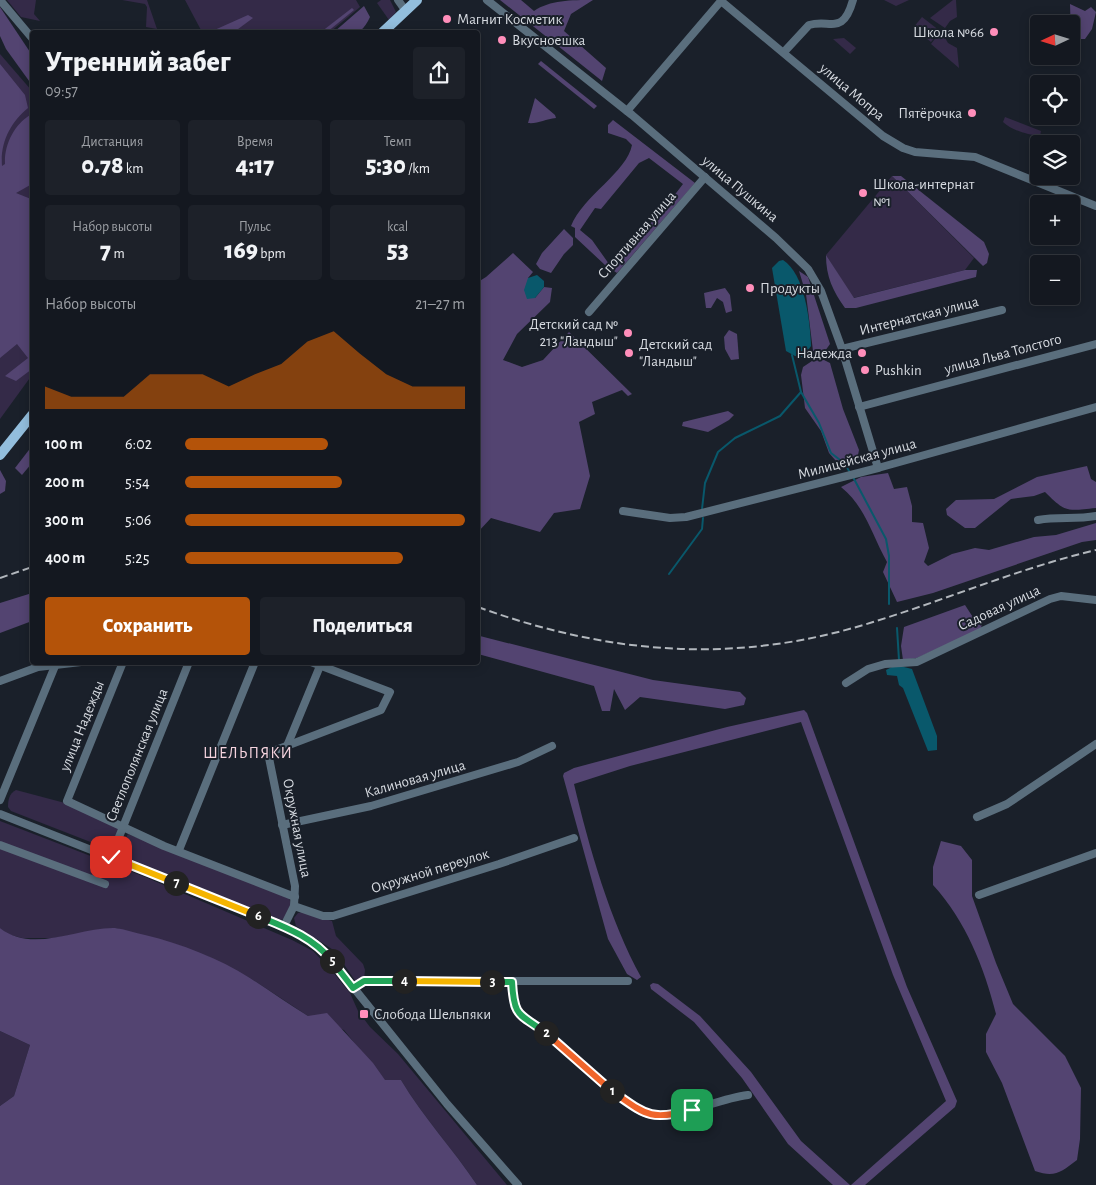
<!DOCTYPE html>
<html lang="ru">
<meta charset="utf-8">
<style>
:root{--surface:#141820;--page:#1d2129;--text:#f1f3f6;--muted:#9da0a5;--line:#33373e;--accent:#b45309}
body{margin:0;font-family:"Alegreya Sans",sans-serif;background:var(--page);color:var(--text);height:100vh;display:flex;flex-direction:column;font-size:19px;white-space:nowrap}
*{box-sizing:border-box;margin:0}
p{font-size:16px;color:var(--muted)}
.icon{flex:none;width:28px;height:28px;fill:none;stroke:currentColor;stroke-width:2;stroke-linecap:round;stroke-linejoin:round}
.map{position:relative;flex:1;overflow:hidden}
.sheet{position:absolute;left:30px;top:30px;width:450px;height:635px;display:flex;flex-direction:column;background:var(--surface);border-radius:5px;box-shadow:0 2px 12px #0003,0 0 0 1px var(--line)}
.sheet>*{flex:none}
.needle{width:32px;rotate:266deg}
.buttons{position:absolute;left:1030px;top:15px;display:grid;gap:10px}
.buttons a{display:grid;place-items:center;width:50px;height:50px;border-radius:5px;background:var(--surface);box-shadow:0 2px 12px #0003,0 0 0 1px var(--line);font-size:25px}
.pin{position:absolute;display:grid;place-items:center;width:42px;height:42px;color:#fff;margin:-21px;border-radius:10px;box-shadow:0 2px 8px #0006}
.km{position:absolute;width:25px;height:25px;margin:-12px;border-radius:50%;background:#222;color:#fff;font-size:14px;line-height:25px;text-align:center}
.round{display:grid;place-items:center;flex:none;width:52px;height:52px;border-radius:5px;background:var(--page)}
.head{display:flex;align-items:center;justify-content:space-between;height:85px;padding:0 15px}
h1{font-size:28px;font-weight:800;line-height:38px}
.metrics{display:grid;grid-template-columns:repeat(3,1fr);gap:8px;height:85px;padding:5px 15px}
.metrics div{display:grid;align-content:center;border-radius:5px;background:var(--page);text-align:center}
.metrics b{font-size:25px;font-weight:800}
.metrics small{font-size:14px;font-weight:400}
.metrics p{font-size:14px}
.chart{height:140px;padding:10px 15px}
.chart p{display:flex;justify-content:space-between}
.chart svg{width:100%;height:90px;margin-top:5px;fill:var(--accent);opacity:.7}
.cta{display:flex;gap:10px;margin-top:auto;padding:10px 15px}
.cta a{flex:1;height:58px;border-radius:5px;background:var(--accent);color:#fff;font-size:20px;font-weight:800;line-height:58px;text-align:center}
.cta a+a{background:var(--page);color:var(--text)}
ul{padding:0 15px;list-style:none;font-size:16px}
li{display:grid;grid-template-columns:80px 60px 1fr;align-items:center;height:38px}
li i{height:12px;border-radius:6px;background:var(--accent)}
.map>svg:first-child{display:block}
.green{fill:#342a48}
.forest{fill:#534471;fill-rule:evenodd}
.water{fill:#09586b}
.lines{fill:none;stroke-linecap:round;stroke-linejoin:round}
.stream{stroke:#09586b;stroke-width:2}
.minor{stroke:#5a6e7d;stroke-width:8}
.major{stroke:#93bedd;stroke-width:10}
.rail{stroke:#b2b7bd;stroke-width:2;stroke-dasharray:8 4;stroke-linecap:butt}
.split-1-casing{stroke:#fff;stroke-width:10}
.split-2-casing{stroke:#fff;stroke-width:10}
.split-3-casing{stroke:#fff;stroke-width:10}
.split-4-casing{stroke:#fff;stroke-width:10}
.split-5-casing{stroke:#fff;stroke-width:10}
.split-6-casing{stroke:#fff;stroke-width:10}
.split-7-casing{stroke:#fff;stroke-width:10}
.split-8-casing{stroke:#fff;stroke-width:10}
.split-1{stroke:#f0652b;stroke-width:6}
.split-2{stroke:#f0652b;stroke-width:6}
.split-3{stroke:#22a559;stroke-width:6}
.split-4{stroke:#f5b400;stroke-width:6}
.split-5{stroke:#22a559;stroke-width:6}
.split-6{stroke:#22a559;stroke-width:6}
.split-7{stroke:#f5b400;stroke-width:6}
.split-8{stroke:#f5b400;stroke-width:6}
.poi-dot{fill:#ff8eba;stroke:#1a202a;stroke-width:2}
.labels{text-anchor:middle;dominant-baseline:central;stroke-width:4;stroke-linejoin:round;paint-order:stroke}
.poi-label{font-size:15px;fill:#d6dae0;stroke:#1a202a;text-anchor:start}
.street-label{font-size:15px;fill:#d6dae0;stroke:#1a202a}
.neighbourhood-label{font-size:16px;letter-spacing:1px;fill:#f5d3de;stroke:#1a202a}
</style>
<div class="map">
<svg width="1096" height="1185" viewBox="0 0 1096 1185">
<rect width="100%" height="100%" fill="#1a202a"/>
<g class="green">
<path d="M7,0H36L34,14L40,21L21,17Z"/>
<path d="M122,0H147L157,29L146,27L147,7L145,4Z"/>
<path d="M185,0H356L360,7L330,32H202Z"/>
<path d="M381,0H390L396,12L389,20L377,3Z"/>
<path d="M884,0H909L896,6Z"/>
<path d="M953,0H956L957,17L950,21L945,28L930,18Z"/>
<path d="M922,17L940,31L931,42L913,28Z"/>
<path d="M941,31L948,43L957,48L959,68L931,44Z"/>
<path d="M844,38L856,48L850,54L833,39Z"/>
<path d="M0,54L32,91V375L0,419Z"/>
<path d="M1005,117L1041,131L1040,136C1028,135 1011,130 1003,122Z"/>
<path d="M892,176L974,258L965,270L853,298L826,255Z"/>
<path d="M16,790L65,803L119,827L111,850L11,811L8,807C8,800 9,794 16,790Z"/>
<path d="M0,821L145,877L292,940L313,951L332,971L350,993L358,1011L370,1027L398,1054L507,1185H477C453,1149 423,1117 401,1080L385,1081L344,1030L308,1016L250,978L207,956L116,928L54,938H22L7,934L0,928Z"/>
<path d="M128,834L289,898L291,904L285,918L281,920L125,857C120,848 123,842 128,834Z"/>
<path d="M303,912L332,921L336,936L363,964L365,970L364,979L356,982L335,951L296,926L294,918L298,913Z"/>
<path d="M0,1031L30,1045L14,1096L0,1106Z"/>
</g>
<g class="forest">
<path d="M500,0H521L534,11C550,0 571,0 593,0L571,14L564,31L606,68L602,81Z"/>
<path d="M1070,4L1085,11L1091,7L1096,12L1092,29L1085,39H1075L1071,37Z"/>
<path d="M364,6L370,17C361,37 353,33 334,32Z"/>
<path d="M0,7L32,55V85L6,49L0,36Z"/>
<path d="M352,8L354,10L327,32H321Z"/>
<path d="M248,15L253,18L234,32H210Z"/>
<path d="M541,61L597,106L594,109L538,64Z"/>
<path d="M0,64L25,95L28,108C11,122 0,142 2,166L5,164C4,145 14,125 30,115L32,123V184L16,193L31,199L32,197V369L16,381L5,376L28,358L17,344L0,358Z"/>
<path d="M535,98L555,115L556,118C545,119 538,124 528,123Z"/>
<path d="M613,120L695,183L617,273L605,265L575,237V228L571,226C583,196 627,172 632,145L626,139L608,133V125ZM649,158L683,184L660,214L609,264L592,240L580,230L595,208L601,209L639,163Z"/>
<path d="M892,176H901L984,242L989,254L987,263L983,266Z"/>
<path d="M564,229L573,238V245L564,254L551,273L540,269L536,264L542,253Z"/>
<path d="M513,253L533,272L528,278L535,298L544,287L552,288L550,302L517,334L503,360L522,367L543,360L569,332L632,394L628,396L622,390L592,402L595,414L579,422L590,476L580,509L554,513L540,532L491,518L478,532V282L486,277Z"/>
<path d="M826,255L854,298L965,270H977L976,277L856,308H845C833,291 826,277 826,255Z"/>
<path d="M799,271L808,277L830,344L825,351H813L806,294Z"/>
<path d="M725,288L730,295L732,311L726,313L723,302L717,298L711,308H706L704,293Z"/>
<path d="M729,330L737,334L739,359L731,360L725,349L724,337Z"/>
<path d="M824,360L830,363L843,409L859,450L856,465L843,469L829,453L821,431L805,408L801,375L803,367L812,361Z"/>
<path d="M728,411L734,415L729,420L708,432L682,426L683,422Z"/>
<path d="M32,446V463L22,475L15,468Z"/>
<path d="M1087,466L1091,479L1096,482V508C1067,511 1066,513 1045,492L1034,496L1011,499L975,528H965L947,515L946,509L956,500L994,499L1037,477Z"/>
<path d="M0,470L6,481L5,491L0,494Z"/>
<path d="M888,473L894,489L907,487L912,506V522L923,523L929,548L924,562L928,566L952,554L975,548L989,550L1034,537L1056,535L1096,523V540L1082,542L933,593L897,602L883,572L887,562C872,535 865,506 841,487L861,477Z"/>
<path d="M32,593V621L0,633V603Z"/>
<path d="M965,605L976,622H982L981,629L917,658L903,660L901,646L904,627Z"/>
<path d="M478,630L480,636L653,680L740,692L746,698L744,705L725,709L640,697L625,710L614,689L610,711H602L594,686L478,654Z"/>
<path d="M804,710L807,713L907,987L957,1101L955,1107L865,1185H851L946,1101L893,975L801,722L630,766L574,784C589,847 610,921 641,977L637,980L627,974L608,939L563,776L564,773L574,768L727,727Z"/>
<path d="M941,841L961,846L972,860V896L996,963L1013,1004L1065,1056L1081,1088L1080,1139L1077,1160C1061,1172 1055,1178 1035,1171L1002,1083L986,1052V1034L996,1014C984,967 966,921 933,885V867Z"/>
<path d="M0,928C32,954 79,927 115,928C125,929 135,933 145,935C182,944 218,958 250,978C270,991 288,1004 308,1016L327,1013L373,1063L385,1080H401C423,1117 453,1149 477,1185H0V1106L14,1096L30,1045L0,1031Z"/>
<path d="M653,983L658,984L700,1016L751,1072L801,1141L850,1185H833L788,1144L742,1078L694,1022L651,989L650,985Z"/>
</g>
<g class="water">
<path d="M783,260C805,274 810,321 811,346L803,357L795,356L786,351L772,268L779,261Z"/>
<path d="M537,275L544,281V287L535,298L527,299L524,290L528,278Z"/>
<path d="M896,665L912,669L937,736V750L928,751L903,688L899,685L897,676L887,675L886,670Z"/>
</g>
<g class="lines">
<g class="stream">
<path d="M792,355L801,392L819,423L831,453L844,463L851,474"/>
<path d="M853,477L886,539L889,556V604"/>
<path d="M702,509L705,483L718,452L735,438L780,416L801,392"/>
<path d="M669,574L702,529L703,518"/>
<path d="M897,628L899,660"/>
</g>
<g class="minor">
<path d="M0,0L32,38"/>
<path d="M398,0L405,10"/>
<path d="M487,0L632,115L776,238L808,269L821,291L842,349L878,468"/>
<path d="M784,52L809,25C830,19 843,36 853,0"/>
<path d="M627,111L721,1L883,136L903,148L915,152L975,157L1096,206"/>
<path d="M589,312L705,177"/>
<path d="M842,349L1002,310"/>
<path d="M859,407L1096,344"/>
<path d="M623,511L670,518L686,517L878,468L1096,407"/>
<path d="M1038,520C1058,516 1076,520 1096,516"/>
<path d="M123,662L67,801L164,846L295,897"/>
<path d="M0,681L38,667L81,662"/>
<path d="M846,683L868,669L885,664L917,662L1050,599L1061,596L1096,600"/>
<path d="M287,746L320,666"/>
<path d="M0,800L55,666"/>
<path d="M0,814L284,926L316,944L329,957L447,1104L518,1185"/>
<path d="M977,817L1007,804L1096,744"/>
<path d="M282,825L371,806L518,762L552,746"/>
<path d="M0,845L105,884"/>
<path d="M179,850L255,662"/>
<path d="M111,857L189,662"/>
<path d="M979,895L1096,853"/>
<path d="M294,906L323,916H333L499,864L574,838"/>
<path d="M284,926L294,906L295,886L268,753L381,710L390,692L311,662"/>
<path d="M512,982L514,1006L518,1012C531,1022 545,1031 558,1042C581,1061 629,1117 659,1116C690,1114 718,1099 748,1095"/>
<path d="M353,988L364,981H628"/>
</g>
<g class="major">
<path d="M383,32L417,0"/>
<path d="M0,455L32,415"/>
</g>
<g class="rail">
<path d="M0,578L32,567"/>
<path d="M478,607C610,655 738,665 873,622C948,599 1020,568 1096,550"/>
</g>
</g>
<g class="lines">
<defs>
<path id="split-1" d="M612,1091C646,1115 650,1121 692,1110"/>
<path id="split-2" d="M546,1033L612,1091"/>
<path id="split-3" d="M492,982H512C514,1018 519,1013 546,1033"/>
<path id="split-4" d="M404,981L492,982"/>
<path id="split-5" d="M332,961L353,988L364,981H404"/>
<path id="split-6" d="M258,916C285,927 313,937 332,961"/>
<path id="split-7" d="M176,883L258,916"/>
<path id="split-8" d="M111,857L176,883"/>
</defs>
<use href="#split-1" class="split-1-casing"/>
<use href="#split-2" class="split-2-casing"/>
<use href="#split-3" class="split-3-casing"/>
<use href="#split-4" class="split-4-casing"/>
<use href="#split-5" class="split-5-casing"/>
<use href="#split-6" class="split-6-casing"/>
<use href="#split-7" class="split-7-casing"/>
<use href="#split-8" class="split-8-casing"/>
<use href="#split-1" class="split-1"/>
<use href="#split-2" class="split-2"/>
<use href="#split-3" class="split-3"/>
<use href="#split-4" class="split-4"/>
<use href="#split-5" class="split-5"/>
<use href="#split-6" class="split-6"/>
<use href="#split-7" class="split-7"/>
<use href="#split-8" class="split-8"/>
</g>
<g class="poi-dot">
<circle cx="447" cy="19" r="5"/>
<circle cx="994" cy="32" r="5"/>
<circle cx="502" cy="40" r="5"/>
<circle cx="972" cy="113" r="5"/>
<circle cx="863" cy="193" r="5"/>
<circle cx="750" cy="288" r="5"/>
<circle cx="628" cy="333" r="5"/>
<circle cx="629" cy="353" r="5"/>
<circle cx="862" cy="353" r="5"/>
<circle cx="865" cy="370" r="5"/>
<rect x="359" y="1009" width="10" height="10" rx="2.5"/>
</g>
<g class="labels">
<g class="poi-label">
<text x="457" y="19">Магнит Косметик</text>
<text x="984" y="32" text-anchor="end">Школа №66</text>
<text x="512" y="40">Вкусноешка</text>
<text x="962" y="113" text-anchor="end">Пятёрочка</text>
<text x="873" y="184">Школа-интернат<tspan x="873" dy="17">№1</tspan></text>
<text x="760" y="288">Продукты</text>
<text x="618" y="324" text-anchor="end">Детский сад №<tspan x="618" dy="17">213 "Ландыш"</tspan></text>
<text x="639" y="344">Детский сад<tspan x="639" dy="17">"Ландыш"</tspan></text>
<text x="852" y="353" text-anchor="end">Надежда</text>
<text x="875" y="370">Pushkin</text>
<text x="374" y="1014">Слобода Шельпяки</text>
</g>
<g class="street-label">
<text transform="translate(852 92) rotate(40)">улица Мопра</text>
<text transform="translate(740 189) rotate(40)">улица Пушкина</text>
<text transform="translate(637 235) rotate(-49)">Спортивная улица</text>
<text transform="translate(919 316) rotate(-14)">Интернатская улица</text>
<text transform="translate(1003 354) rotate(-15)">улица Льва Толстого</text>
<text transform="translate(857 459) rotate(-15)">Милицейская улица</text>
<text transform="translate(999 608) rotate(-25)">Садовая улица</text>
<text transform="translate(82 726) rotate(-68)">улица Надежды</text>
<text transform="translate(137 755) rotate(-68)">Светлополянская улица</text>
<text transform="translate(415 779) rotate(-16)">Калиновая улица</text>
<text transform="translate(297 828) rotate(79)">Окружная улица</text>
<text transform="translate(430 871) rotate(-17)">Окружной переулок</text>
</g>
<g class="neighbourhood-label">
<text x="248" y="753">ШЕЛЬПЯКИ</text>
</g>
</g>
</svg>
<div class="buttons">
<a><svg class="needle" viewBox="-14 -14 28 28"><path d="M0-13l5 13h-10z" fill="#e53935"/><path d="M0 13l5-13h-10z" fill="#9da0a5"/></svg></a>
<a><svg class="icon" aria-label="locate" viewBox="0 0 24 24"><circle cx="12" cy="12" r="6"/><path d="M12 2v4M12 18v4M2 12h4M18 12h4"/></svg></a>
<a><svg class="icon" aria-label="layers" viewBox="0 0 24 24"><path d="M12 4l9 5-9 5-9-5zM3 14l9 5 9-5"/></svg></a>
<a>+</a>
<a>−</a>
</div>
<div class="pin" style="left:692px;top:1110px;background:#1e9e55"><svg class="icon" aria-label="arrive" viewBox="0 0 24 24"><path d="M6 21V4h12l-3 4 3 4H6"/></svg></div>
<div class="pin" style="left:111px;top:857px;background:#d93025"><svg class="icon" aria-label="check" viewBox="0 0 24 24"><path d="M5 12l5 5 9-10"/></svg></div>
<b class="km" style="left:612px;top:1091px">1</b>
<b class="km" style="left:546px;top:1033px">2</b>
<b class="km" style="left:492px;top:982px">3</b>
<b class="km" style="left:404px;top:981px">4</b>
<b class="km" style="left:332px;top:961px">5</b>
<b class="km" style="left:258px;top:916px">6</b>
<b class="km" style="left:176px;top:883px">7</b>
<section class="sheet">
<div class="head"><div><h1>Утренний забег</h1><p>09:57</p></div><a class="round"><svg class="icon" aria-label="share" viewBox="0 0 24 24"><path d="M12 15V3M7 8l5-5 5 5M5 13v7h14v-7"/></svg></a></div>
<div class="metrics">
<div><p>Дистанция</p><b>0.78<small> km</small></b></div>
<div><p>Время</p><b>4:17</b></div>
<div><p>Темп</p><b>5:30<small> /km</small></b></div>
</div>
<div class="metrics">
<div><p>Набор высоты</p><b>7<small> m</small></b></div>
<div><p>Пульс</p><b>169<small> bpm</small></b></div>
<div><p>kcal</p><b>53</b></div>
</div>
<div class="chart"><p><span>Набор высоты</span>21–27 m</p>
<svg viewBox="0 0 160 44" preserveAspectRatio="none"><path d="M0 44V33L10 38L20 38L30 38L40 27L50 27L60 27L70 33L80 27L90 22L100 11L110 6L120 17L130 27L140 33L150 33L160 33V44z"/></svg>
</div>
<ul>
<li><b>100 m</b>6:02<i style="width:51%"></i></li>
<li><b>200 m</b>5:54<i style="width:56%"></i></li>
<li><b>300 m</b>5:06<i style="width:100%"></i></li>
<li><b>400 m</b>5:25<i style="width:78%"></i></li>
</ul>
<div class="cta"><a>Сохранить</a><a>Поделиться</a></div>
</section>
</div>
